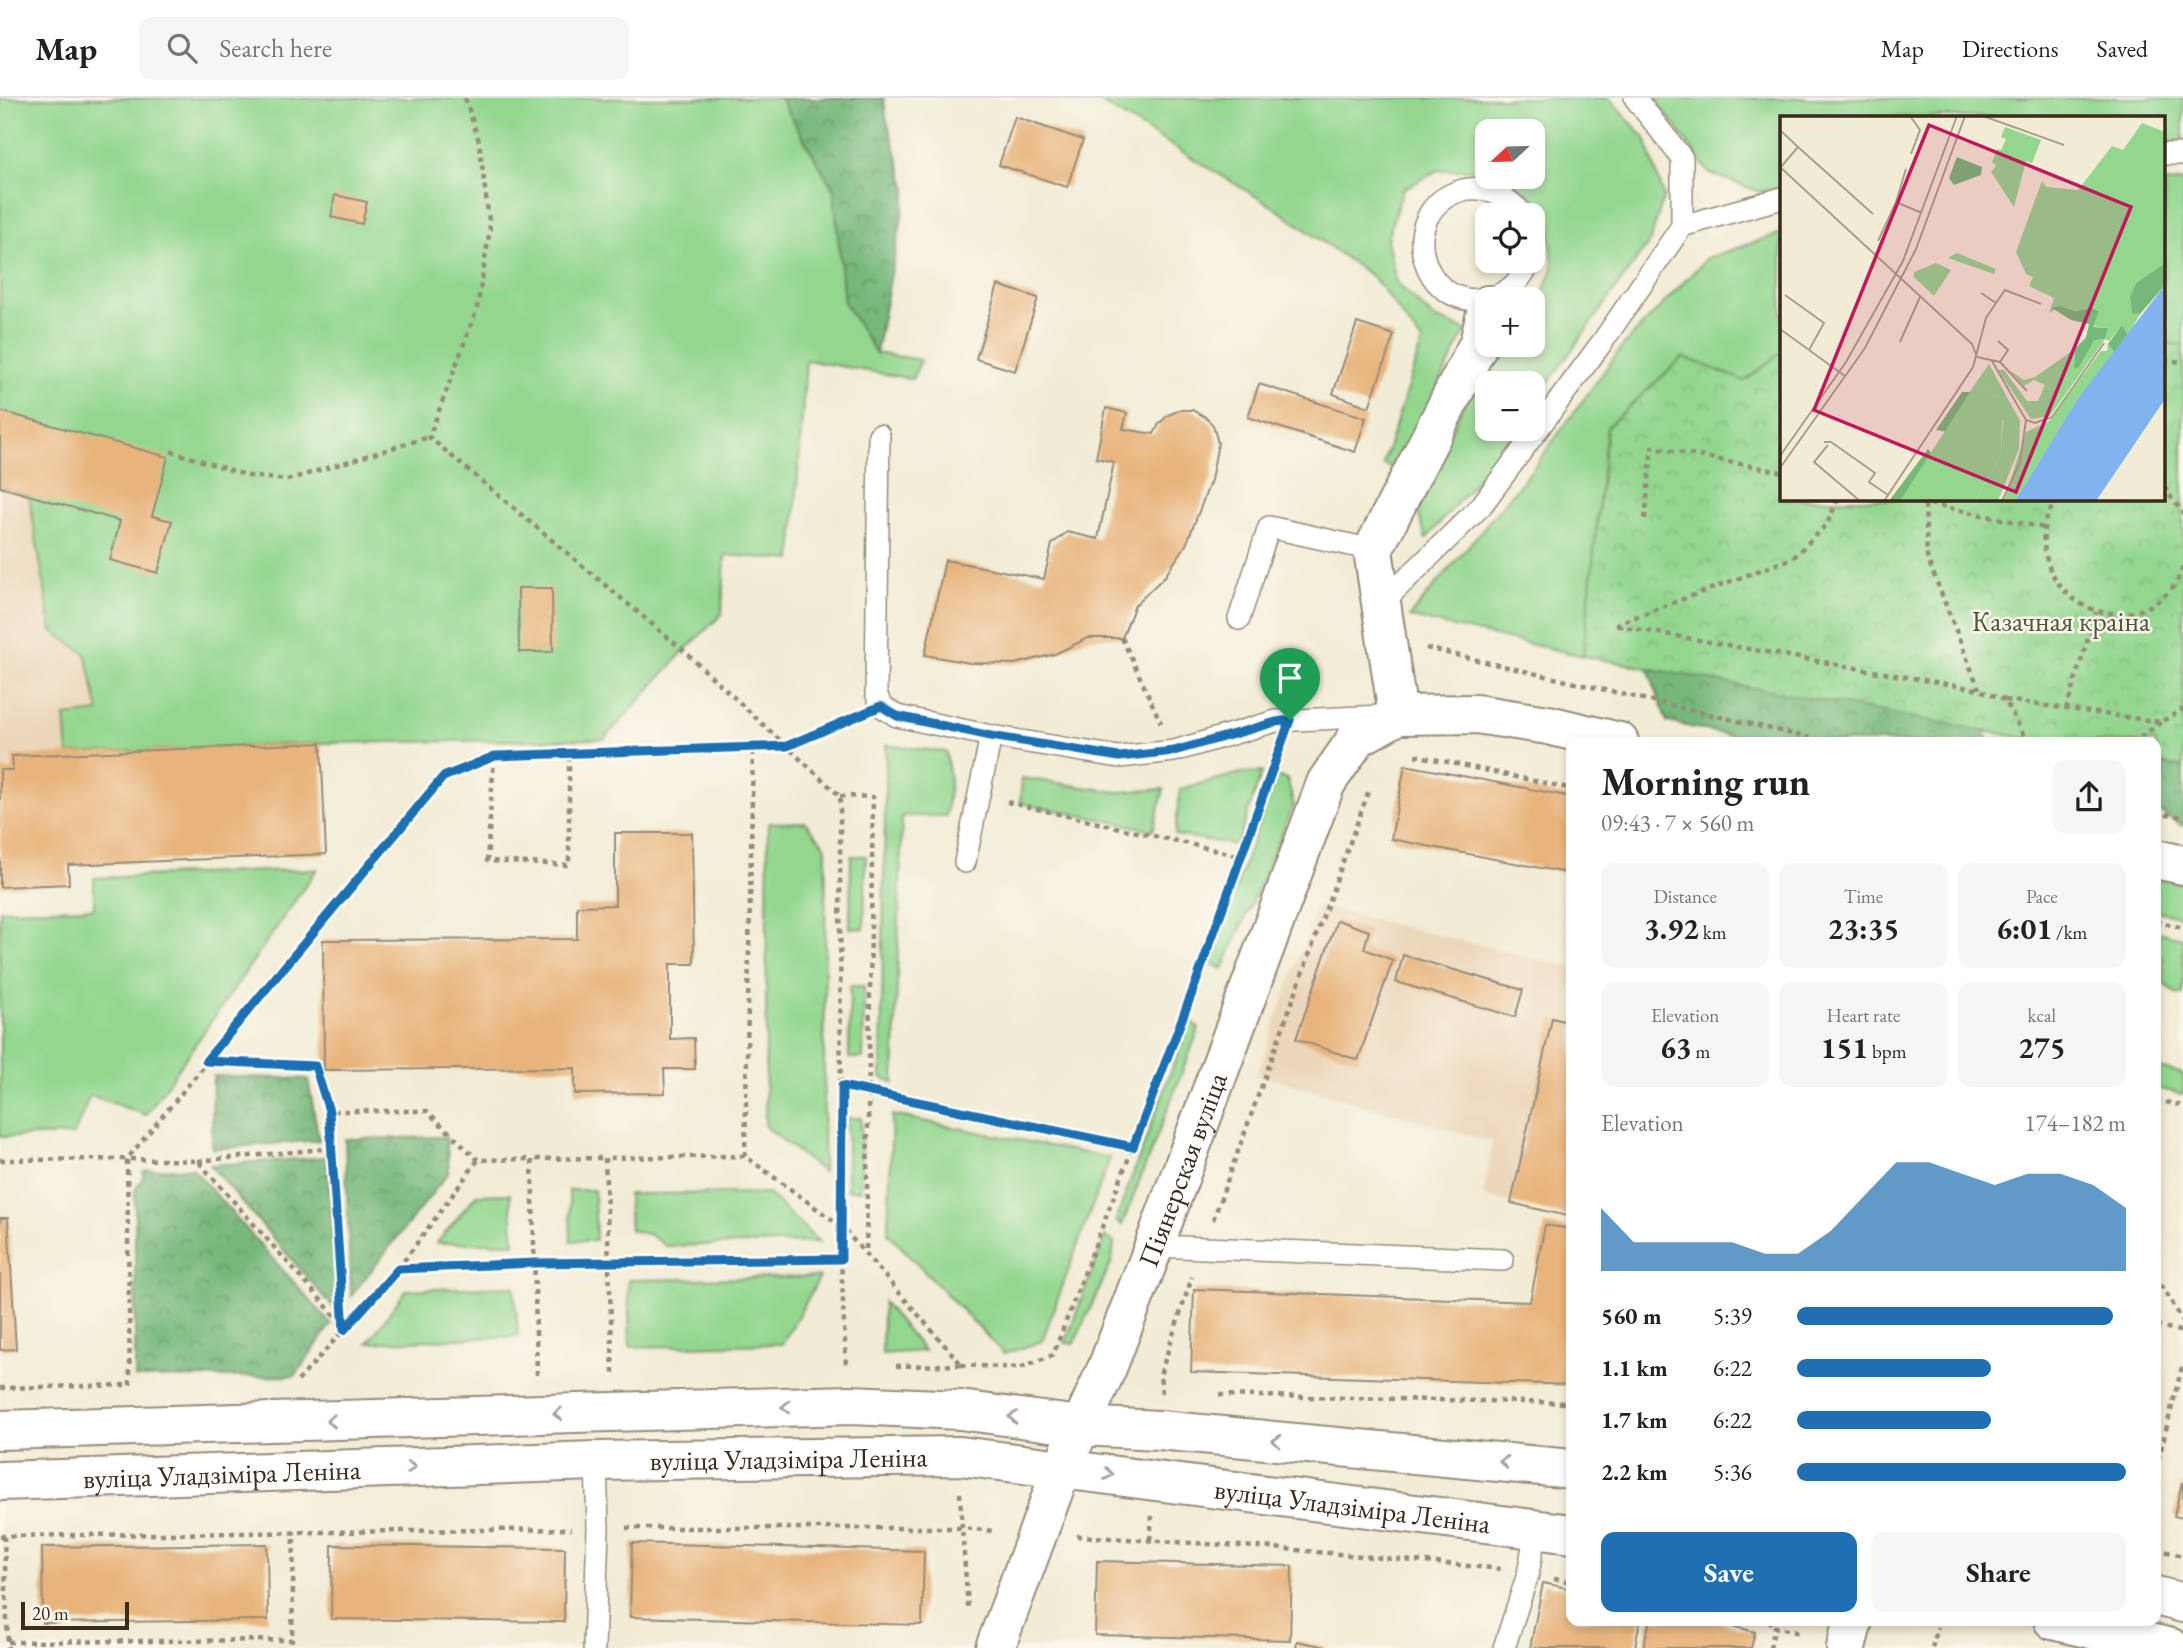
<!DOCTYPE html>
<meta charset="utf-8">
<style>
:root{--surface:#fff;--page:#f6f6f6;--text:#222;--muted:#767676;--line:#e0e0e0;--accent:#1f6fb2}
body{margin:0;font-family:"EB Garamond",serif;background:var(--page);color:var(--text);height:100vh;display:flex;flex-direction:column;font-size:26px;white-space:nowrap}
*{box-sizing:border-box;margin:0}
p{font-size:23px;color:var(--muted)}
.icon{flex:none;width:38px;height:38px;fill:none;stroke:currentColor;stroke-width:2;stroke-linecap:round;stroke-linejoin:round}
.map{position:relative;flex:1;overflow:hidden}
.side{position:absolute;left:1566px;top:639px;width:595px;height:889px;display:flex;flex-direction:column;background:var(--surface);border-radius:14px;box-shadow:0 4px 10px #0003}
.side>*{flex:none}
.needle{width:46px;rotate:248deg}
.fabs{position:absolute;left:1475px;top:21px;display:grid;gap:14px}
.fabs a{display:grid;place-items:center;width:70px;height:70px;border-radius:14px;background:var(--surface);box-shadow:0 4px 10px #0003;font-size:35px}
.scale{position:absolute;left:21px;bottom:18px;width:108px;box-sizing:border-box;padding-left:7px;border:4px solid #3b2a1e;border-top:0;font-size:19px;line-height:24px;white-space:nowrap;color:#3b2a1e;-webkit-text-stroke:5px #fbf7ec;paint-order:stroke}
.pin{position:absolute;display:grid;place-items:center;width:60px;height:60px;color:#fff;margin:-72px -30px;border-radius:50% 50% 50% 0;rotate:-45deg;box-shadow:0 0 7px #0007}
.pin .icon{rotate:45deg}
.round{display:grid;place-items:center;flex:none;width:74px;height:74px;border-radius:14px;background:var(--page)}
.summary{display:flex;align-items:center;justify-content:space-between;height:119px;padding:0 35px}
h1{font-size:38px;font-weight:700;line-height:52px}
.stats{display:grid;grid-template-columns:repeat(3,1fr);gap:10px;height:119px;padding:7px 35px}
.stats div{display:grid;align-content:center;border-radius:14px;background:var(--page);text-align:center}
.stats b{font-size:30px;font-weight:700}
.stats small{font-size:19px;font-weight:400}
.stats p{font-size:19px}
.chart{height:196px;padding:14px 35px}
.chart p{display:flex;justify-content:space-between}
.chart svg{width:100%;height:126px;margin-top:7px;fill:var(--accent);opacity:.7}
.primary-button{display:flex;gap:14px;margin-top:auto;padding:14px 35px}
.primary-button a{flex:1;height:80px;border-radius:14px;background:var(--accent);color:#fff;font-size:28px;font-weight:700;line-height:80px;text-align:center}
.primary-button a+a{background:var(--page);color:var(--text)}
ul{padding:0 35px;list-style:none;font-size:23px}
li{display:grid;grid-template-columns:112px 84px 1fr;align-items:center;height:52px}
li i{height:18px;border-radius:9px;background:var(--accent)}
header{display:flex;align-items:center;gap:42px;box-sizing:border-box;height:98px;padding:0 35px;background:var(--surface);border-bottom:2px solid var(--line)}
header strong{font-size:33px}
nav{display:flex;gap:38px;margin-inline-start:auto;font-size:24px}
.search{width:490px;height:63px;background:var(--page);display:flex;align-items:center;gap:18px;box-sizing:border-box;padding:0 24px;border-radius:14px;color:var(--muted);font-size:26px}
.map>svg:first-child{display:block}
.built{fill:#ecd7ba}
.grass{fill:#93d78f;stroke:#678056;stroke-width:2}
.forest{fill:url(#forest-crowns);stroke:#58714c;stroke-width:2}
.park{fill:url(#park-crowns);stroke:#678056;stroke-width:2}
.building{fill:#e8b47b}
.lines{fill:none;stroke-linecap:round;stroke-linejoin:round}
.lane-casing{stroke:#968b7a;stroke-width:24}
.street-casing{stroke:#968b7a;stroke-width:42}
.secondary-casing{stroke:#968b7a;stroke-width:42}
.primary-casing{stroke:#968b7a;stroke-width:42}
.path{stroke:#968b7a;stroke-width:4.5;stroke-dasharray:5 5;stroke-linecap:butt}
.lane{stroke:#fff;stroke-width:21}
.street{stroke:#fff;stroke-width:38}
.secondary{stroke:#fff;stroke-width:38}
.primary{stroke:#fff;stroke-width:38}
.oneway{stroke:#a79f9a}
.route-casing{stroke:#fff;stroke-width:14}
.route{stroke:#1f6fb2;stroke-width:9}
.labels{text-anchor:middle;dominant-baseline:central;stroke-width:5;stroke-linejoin:round;paint-order:stroke}
.park-label{font-size:28px;fill:#51553a;stroke:#fbf7ec}
.street-label{font-size:28px;fill:#3b2a1e;stroke:#fbf7ec}
.inset-road{fill:none;stroke:#a99e8c;stroke-width:2}
.view{fill:#c2185b;fill-opacity:0.15;stroke:#c2185b;stroke-width:3.5}
.inset-edge{fill:none;stroke:#3b2a1e;stroke-width:3.5}
</style>
<header>
<strong>Map</strong>
<div class="search"><svg class="icon" aria-label="search" viewBox="0 0 24 24"><circle cx="10" cy="10" r="6"/><path d="M15 15l6 6"/></svg>Search here</div>
<nav><a>Map</a><a>Directions</a><a>Saved</a></nav>
</header>
<div class="map">
<svg width="2183" height="1550" viewBox="0 0 2183 1550">
<defs>
<pattern id="forest-crowns" width="20" height="18" patternUnits="userSpaceOnUse" patternTransform="scale(1.75)"><rect width="20" height="18" fill="#76b87a"/><path d="M2 6a3 3 0 1 1 6 0M12 15a3 3 0 1 1 6 0" fill="none" stroke="#629663"/></pattern>
<pattern id="park-crowns" width="20" height="18" patternUnits="userSpaceOnUse" patternTransform="scale(1.75)"><rect width="20" height="18" fill="#93d78f"/><path d="M2 6a3 3 0 1 1 6 0M12 15a3 3 0 1 1 6 0" fill="none" stroke="#80b97b"/></pattern>
</defs>
<rect width="100%" height="100%" fill="#fbf7ec"/>
<filter id="ink" filterUnits="userSpaceOnUse"><feTurbulence type="fractalNoise" baseFrequency=".0143" numOctaves="2"/><feDisplacementMap in="SourceGraphic" scale="14" xChannelSelector="R" yChannelSelector="G"/><feConvolveMatrix kernelMatrix="1 2 1 2 8 2 1 2 1" color-interpolation-filters="sRGB"/></filter>
<filter id="wash" filterUnits="userSpaceOnUse"><feTurbulence type="fractalNoise" baseFrequency=".00686" numOctaves="4" result="noise"/><feDisplacementMap in="SourceGraphic" scale="28" xChannelSelector="R" yChannelSelector="G"/><feGaussianBlur stdDeviation="1.57" result="paint"/><feColorMatrix in="noise" values="0 0 0 0 0 0 0 0 0 0 0 0 0 0 0 0 0 1.4 0 .05"/><feComposite in="paint" operator="in"/></filter>
<g filter="url(#wash)">
<rect width="100%" height="100%" fill="#f2ecd5"/>
<g class="built">
<path d="M0,389L29,397L52,533L86,556L100,614L65,618L68,656L12,658L13,672H0Z"/>
<path d="M1317,808L1571,869V1119L1483,1098L1492,1044L1257,976Z"/>
</g>
<g class="grass">
<path d="M0,0H780L834,92L844,204L876,255L921,262L912,281L806,262L792,462L725,457L722,516L684,553L604,641L321,645L68,656L65,618L99,614L86,556L52,533L29,398L0,389Z"/>
<path d="M1093,0H1609L1645,40L1664,98L1650,143L1533,306V285H1488V331H1515L1484,374L1426,441L1415,404L1494,247H1533V210L1538,207L1553,170L1550,128L1529,96L1500,79H1533V33H1488L1487,72H1438L1403,91L1387,141L1396,184L1432,219L1466,232L1396,373L1383,366L1422,244L1374,180L1275,110Z"/>
<path d="M1655,0H2183V44H2164V19H1782V89L1760,94L1709,75Z"/>
<path d="M2183,83V248L2164,244V86Z"/>
<path d="M1782,135V254L1745,283L1607,329L1583,558L1409,519L1532,372L1622,249L1707,160Z"/>
<path d="M886,647L946,654L950,683L946,718H902L894,985L881,979Z"/>
<path d="M1262,674L1237,747L1175,737L1180,691L1241,675Z"/>
<path d="M1276,678L1287,681L1294,707L1223,871L1209,865Z"/>
<path d="M1022,680L1118,694L1164,691L1153,732L1020,705Z"/>
<path d="M805,724L826,749L823,1074L765,1028L768,725Z"/>
<path d="M851,758H866L864,831L850,830Z"/>
<path d="M317,771L146,1017L90,997L74,1037L0,1039V812L94,810V780Z"/>
<path d="M2156,780L2183,785V819L2156,813Z"/>
<path d="M2156,834L2183,840V897L2176,896L2164,885L2163,860L2156,858Z"/>
<path d="M850,888H864L863,960H849Z"/>
<path d="M1190,922L1199,931L1122,1127L1116,1122Z"/>
<path d="M2156,969L2183,976V996L2156,990Z"/>
<path d="M892,1017L1110,1060L1042,1243L1004,1256L888,1135Z"/>
<rect x="847" y="1020" width="14" height="72"/>
<path d="M569,1092H594L596,1142L571,1143Z"/>
<path d="M767,1095L819,1144L666,1148L650,1137L630,1132L628,1096Z"/>
<path d="M510,1096L514,1145H437L476,1097Z"/>
<path d="M1105,1139L1114,1144L1112,1163L1074,1246L1065,1245Z"/>
<path d="M820,1179L782,1246L630,1249L628,1182Z"/>
<path d="M514,1188L518,1238L368,1245L406,1192Z"/>
<path d="M883,1204L924,1253L882,1256Z"/>
</g>
<g class="forest">
<path d="M780,0H884L886,19L907,92L876,255L844,204L834,92Z"/>
<path d="M1643,556L1970,607L1990,644H1761L1667,624Z"/>
<path d="M2183,623V728L2156,712V645Z"/>
<path d="M213,978L308,981L319,1042L212,1051Z"/>
<path d="M446,1039L449,1074L351,1198L345,1041Z"/>
<path d="M327,1059L338,1215L210,1067Z"/>
<path d="M192,1070L331,1226L295,1278L135,1280V1092L143,1080V1074L149,1072Z"/>
</g>
<path class="park" d="M2164,244L2183,248V670L2156,665V644H2044L1583,558L1607,329L1683,259L1745,283L1782,254V401H2164Z"/>
<g id="blocks">
<g class="building">
<path d="M1015,19L1083,42L1067,89L999,67Z"/>
<path d="M335,97L367,104L362,126L331,119Z"/>
<path d="M998,187L1038,200L1015,273L976,261Z"/>
<path d="M1357,225L1394,237L1369,309L1333,296Z"/>
<path d="M1259,286L1366,320L1355,354L1248,319Z"/>
<path d="M1106,310L1127,315L1123,331L1154,336L1159,326L1168,317L1180,312H1192L1204,318L1213,327L1218,345L1211,382L1186,447L1165,478L1135,507L1122,540H1088L1055,556L1015,566L970,565L925,557L945,462L1044,481L1052,446L1067,434L1098,441L1114,364L1096,360Z"/>
<path d="M0,313L168,359L152,418L172,423L158,475L110,462L120,423L0,389Z"/>
<path d="M518,490H552L553,554H519Z"/>
<path d="M321,645L326,756L68,767L69,786L0,789V672H13L12,658Z"/>
<path d="M1405,667L1572,699V776L1391,741Z"/>
<path d="M615,735H692L694,866H670V941L694,940L695,971H664L665,995L575,996V970L324,972L323,842L577,841V808L615,807Z"/>
<path d="M1337,822L1369,833L1364,851L1393,862L1358,962L1296,941Z"/>
<path d="M1403,857L1523,892L1515,919L1396,884Z"/>
<path d="M1552,920L1572,925V1119L1511,1105Z"/>
<path d="M0,1120H8L16,1251L0,1252Z"/>
<path d="M1545,1127L1572,1131V1287L1191,1274L1194,1191L1530,1204Z"/>
<path d="M2182,1385H2183V1420L2174,1418Z"/>
<path d="M632,1445L924,1453L922,1527L630,1519Z"/>
<path d="M267,1446L268,1522L43,1525L42,1449Z"/>
<path d="M332,1447L565,1450L564,1524L331,1521Z"/>
<path d="M1097,1463L1292,1468L1290,1542L1095,1537Z"/>
<path d="M1543,1485L1572,1491V1522H1640L1635,1550H1530Z"/>
<path d="M1650,1522H1710L1755,1534L1751,1550H1643Z"/>
<path d="M1297,1543L1326,1549V1550H1296Z"/>
</g>
</g>
</g>
<g filter="url(#ink)">
<use href="#blocks" fill-opacity="0" stroke="#968b7a" stroke-width="2"/>
<g class="lines">
<defs>
<g id="lane">
<path d="M2164,56H2183"/>
<path d="M1524,117C1508,100 1488,86 1463,92C1389,112 1424,226 1498,197C1512,191 1525,178 1529,163"/>
<path d="M1682,128L1782,100"/>
<path d="M879,337L876,595L881,608L897,618L991,638"/>
<path d="M1382,505L1481,408L1603,243L1682,128V60L1635,0"/>
<path d="M1239,521L1269,429L1373,452"/>
<path d="M965,764L991,638L1119,659L1174,653L1276,623L1382,618"/>
<path d="M1154,1148L1503,1162"/>
<path d="M594,1550L598,1430L596,1363"/>
<path d="M1504,1550L1528,1476L1536,1431"/>
</g>
<path id="street" d="M1398,617L1373,452L1479,245L1488,207"/>
<g id="secondary">
<path d="M2156,761L2183,767"/>
<path id="s1" d="M995,1550L1062,1370L1107,1270L1154,1148L1326,685L1357,640L1398,617L1476,616L1548,627L1619,644"/>
</g>
<g id="primary">
<path d="M0,1332L851,1307L960,1312L1080,1328L1159,1332L1572,1371"/>
<path id="s2" d="M0,1383L596,1363L960,1358L1572,1436"/>
<path d="M2156,1498L2183,1505"/>
<path d="M2053,1522L2171,1550"/>
<path d="M1846,1550L1853,1522"/>
</g>
</defs>
<use href="#lane" class="lane-casing"/>
<use href="#street" class="street-casing"/>
<use href="#secondary" class="secondary-casing"/>
<use href="#primary" class="primary-casing"/>
<g class="path">
<path d="M465,0L479,43L490,131L477,211L429,339L684,553L840,698L841,1161L846,1269"/>
<path d="M2164,262L2183,264"/>
<path d="M171,353L249,378L287,382L429,339"/>
<path d="M2164,389L2183,416"/>
<path d="M1838,401L1827,426L1793,460L1614,527L1980,592L2005,602L2027,644"/>
<path d="M1907,401L1925,405L1927,459L1979,591"/>
<path d="M1928,401L1925,405L2045,430"/>
<path d="M2057,401C2054,407 2049,413 2047,419C2042,432 2043,449 2047,462C2063,518 2135,536 2174,488C2178,483 2180,475 2183,469"/>
<path d="M1645,421L1652,349L1782,374"/>
<path d="M1122,540L1161,625"/>
<path d="M1426,550L1827,644"/>
<path d="M2005,602L2161,624L2183,611"/>
<path d="M2066,612L2096,514"/>
<path d="M2132,644L2161,625"/>
<path d="M1415,657L1572,691"/>
<path d="M494,659L487,763L569,767V656"/>
<path d="M840,698L873,699L866,1155"/>
<path d="M1007,704L1241,758"/>
<path d="M2156,714L2183,719"/>
<path d="M2156,823L2183,830"/>
<path d="M206,963L315,969L329,1013H427L478,1062"/>
<path d="M842,988L1133,1049"/>
<path d="M2156,1002L2183,1008"/>
<path d="M333,1050L344,1231"/>
<path d="M745,1058L753,651"/>
<path d="M0,1062L127,1061L198,1063L335,1218L344,1232"/>
<path d="M198,1063L333,1050L329,1013"/>
<path d="M1213,1122L1369,692"/>
<path d="M398,1171L535,1165L841,1161"/>
<path d="M2156,1178L2183,1223"/>
<path d="M2156,1227L2183,1234"/>
<path d="M961,1267L1019,1270L1053,1257L1195,887L1279,652"/>
<path d="M896,1268L961,1267"/>
<path d="M613,1275L605,1060L745,1058L842,1129L961,1266"/>
<path d="M537,1277L532,1061L605,1060"/>
<path d="M298,1283L398,1171L478,1062L532,1061"/>
<path d="M130,1287L127,1061L443,679L494,658L787,648L855,620"/>
<path d="M0,1290L128,1287"/>
<path d="M1162,1295L1160,1277L1192,1179"/>
<path d="M1219,1297L1572,1305"/>
<path d="M2156,1371L2183,1265"/>
<path d="M960,1395L962,1430L995,1433"/>
<path d="M626,1430H962L968,1509"/>
<path d="M0,1438L571,1431"/>
<path d="M4,1438L8,1550"/>
<path d="M1077,1438L1274,1450L1501,1471"/>
<path d="M1150,1442L1152,1418"/>
<path d="M2156,1451L2183,1458"/>
<path d="M1554,1481L1572,1484"/>
<path d="M1769,1522L1775,1529"/>
<path d="M8,1544L292,1542L294,1434"/>
<path d="M1770,1550L1775,1529L1800,1535"/>
<path d="M1932,1550L1938,1529"/>
</g>
<use href="#lane" class="lane"/>
<use href="#street" class="street"/>
<use href="#secondary" class="secondary"/>
<use href="#primary" class="primary"/>
</g>
<defs><path id="oneway-chevron" d="M-2-3.5L2.5 0L-2 3.5" fill="none" stroke-width="1.6" stroke-linecap="round" stroke-linejoin="round" transform="scale(1.75)"/></defs>
<g class="oneway">
<use href="#oneway-chevron" transform="translate(786 1309) rotate(178)"/>
<use href="#oneway-chevron" transform="translate(558 1316) rotate(178)"/>
<use href="#oneway-chevron" transform="translate(1013 1319) rotate(-173)"/>
<use href="#oneway-chevron" transform="translate(331 1323) rotate(178)"/>
<use href="#oneway-chevron" transform="translate(1277 1343) rotate(-175)"/>
<use href="#oneway-chevron" transform="translate(1504 1364) rotate(-175)"/>
<use href="#oneway-chevron" transform="translate(411 1369) rotate(-2)"/>
<use href="#oneway-chevron" transform="translate(1109 1376) rotate(8)"/>
</g>
</g>
<g class="lines" filter="url(#ink)">
<defs>
<path id="route" d="M881,608L897,618L991,638L1119,659L1174,653L1276,624L1290,622L1195,887L1133,1049L842,988L841,1161L535,1165L398,1171L344,1232L329,1013L315,968L206,963L443,679L495,658L787,648Z"/>
</defs>
<use href="#route" class="route-casing"/>
<use href="#route" class="route"/>
</g>
<g class="labels">
<g class="park-label">
<text x="2061" y="523">Казачная краіна</text>
</g>
<g class="street-label">
<text stroke="none"><textPath href="#s1" startOffset="514">Піянерская вуліца</textPath></text>
<text stroke="none"><textPath href="#s2" startOffset="789">вуліца Уладзіміра Леніна</textPath></text>
<text stroke="none"><textPath href="#s2" startOffset="222">вуліца Уладзіміра Леніна</textPath></text>
<text stroke="none"><textPath href="#s2" startOffset="1356">вуліца Уладзіміра Леніна</textPath></text>
</g>
</g>
<g transform="translate(1780 18)">
<rect width="385" height="385" fill="#f2ecd5"/>
<path d="M362,7L385,16V147L356,167L350,181L352,196L360,198L348,219L342,209L329,225L325,223L270,300L251,303L218,254H224L247,285H258L265,269L254,264L244,270L229,254L244,264L255,261L295,233L294,252L314,224L325,223L328,212L313,210L319,195L314,192L295,195L280,190L269,197L274,182L249,170L253,161L246,158L236,136L262,65L266,71L298,74L332,30L343,34ZM225,11L261,24L252,47L246,45L234,91L211,56L216,50L212,46L217,33L221,34L226,23L221,21ZM177,137L216,153L214,158L168,142ZM156,147L171,154L154,180L134,161V156ZM328,228L335,237L296,285L235,385H224L246,316L268,306L321,235H327ZM209,248L240,305L239,333L218,385H195L221,339L224,283L195,268Z" fill="#93d78f"/>
<path d="M177,41L202,51L201,59L174,69L169,62ZM385,147V169L360,198L352,197L350,181L356,167ZM280,190L295,195L313,192L319,195L313,211L328,212L325,223L314,224L299,251L294,253L295,233L306,221L309,208L291,204L272,192ZM342,209L348,219L335,237L328,228ZM182,276H192L168,316L156,314ZM148,333L155,342L149,385H109Z" fill="#76b87a"/>
<path d="M195,268L224,283L229,297L222,304L221,339L195,385H120Z" fill="#93d78f"/>
<path d="M385,169V283L316,385H235L296,285Z" fill="#81b3ee"/>
<path class="inset-road" d="M130,0L140,14L131,38M203,0L284,29M0,14L18,31L1,51M18,31L93,98M0,51L192,228L197,241M116,86L126,53M98,125L116,86L142,97M5,179L44,207L29,234M216,187L225,174L261,188M0,213L65,260M218,225L228,234L220,246M120,226L140,181M197,241L220,246L247,275M212,245L246,304L255,307L272,301L324,227M44,326H51L95,357L89,366L108,379M48,329L34,346L80,385M0,340L66,246L123,145L177,0M0,352L85,232L136,133L185,0M104,385L193,251L206,202L216,187L201,177M222,385L240,346L246,304"/>
<path class="view" d="M149,9L351,91L236,376L34,294Z"/>
<rect width="385" height="385" class="inset-edge"/>
</g>
</svg>
<div class="fabs">
<a><svg class="needle" viewBox="-14 -14 28 28"><path d="M0-13l5 13h-10z" fill="#e53935"/><path d="M0 13l5-13h-10z" fill="#767676"/></svg></a>
<a><svg class="icon" aria-label="locate" viewBox="0 0 24 24"><circle cx="12" cy="12" r="6"/><path d="M12 2v4M12 18v4M2 12h4M18 12h4"/></svg></a>
<a>+</a>
<a>−</a>
</div>
<div class="scale">20 m</div>
<div class="pin" style="left:1290px;top:622px;background:#1e9e55"><svg class="icon" aria-label="arrive" viewBox="0 0 24 24"><path d="M6 21V4h12l-3 4 3 4H6"/></svg></div>
<section class="side">
<div class="summary"><div><h1>Morning run</h1><p>09:43 · 7 × 560 m</p></div><a class="round"><svg class="icon" aria-label="share" viewBox="0 0 24 24"><path d="M12 15V3M7 8l5-5 5 5M5 13v7h14v-7"/></svg></a></div>
<div class="stats">
<div><p>Distance</p><b>3.92<small> km</small></b></div>
<div><p>Time</p><b>23:35</b></div>
<div><p>Pace</p><b>6:01<small> /km</small></b></div>
</div>
<div class="stats">
<div><p>Elevation</p><b>63<small> m</small></b></div>
<div><p>Heart rate</p><b>151<small> bpm</small></b></div>
<div><p>kcal</p><b>275</b></div>
</div>
<div class="chart"><p><span>Elevation</span>174–182 m</p>
<svg viewBox="0 0 160 44" preserveAspectRatio="none"><path d="M0 44V22L10 34L20 34L30 34L40 34L50 38L60 38L70 30L80 18L90 6L100 6L110 10L120 14L130 10L140 10L150 14L160 22V44z"/></svg>
</div>
<ul>
<li><b>560 m</b>5:39<i style="width:96%"></i></li>
<li><b>1.1 km</b>6:22<i style="width:59%"></i></li>
<li><b>1.7 km</b>6:22<i style="width:59%"></i></li>
<li><b>2.2 km</b>5:36<i style="width:100%"></i></li>
</ul>
<div class="primary-button"><a>Save</a><a>Share</a></div>
</section>
</div>
